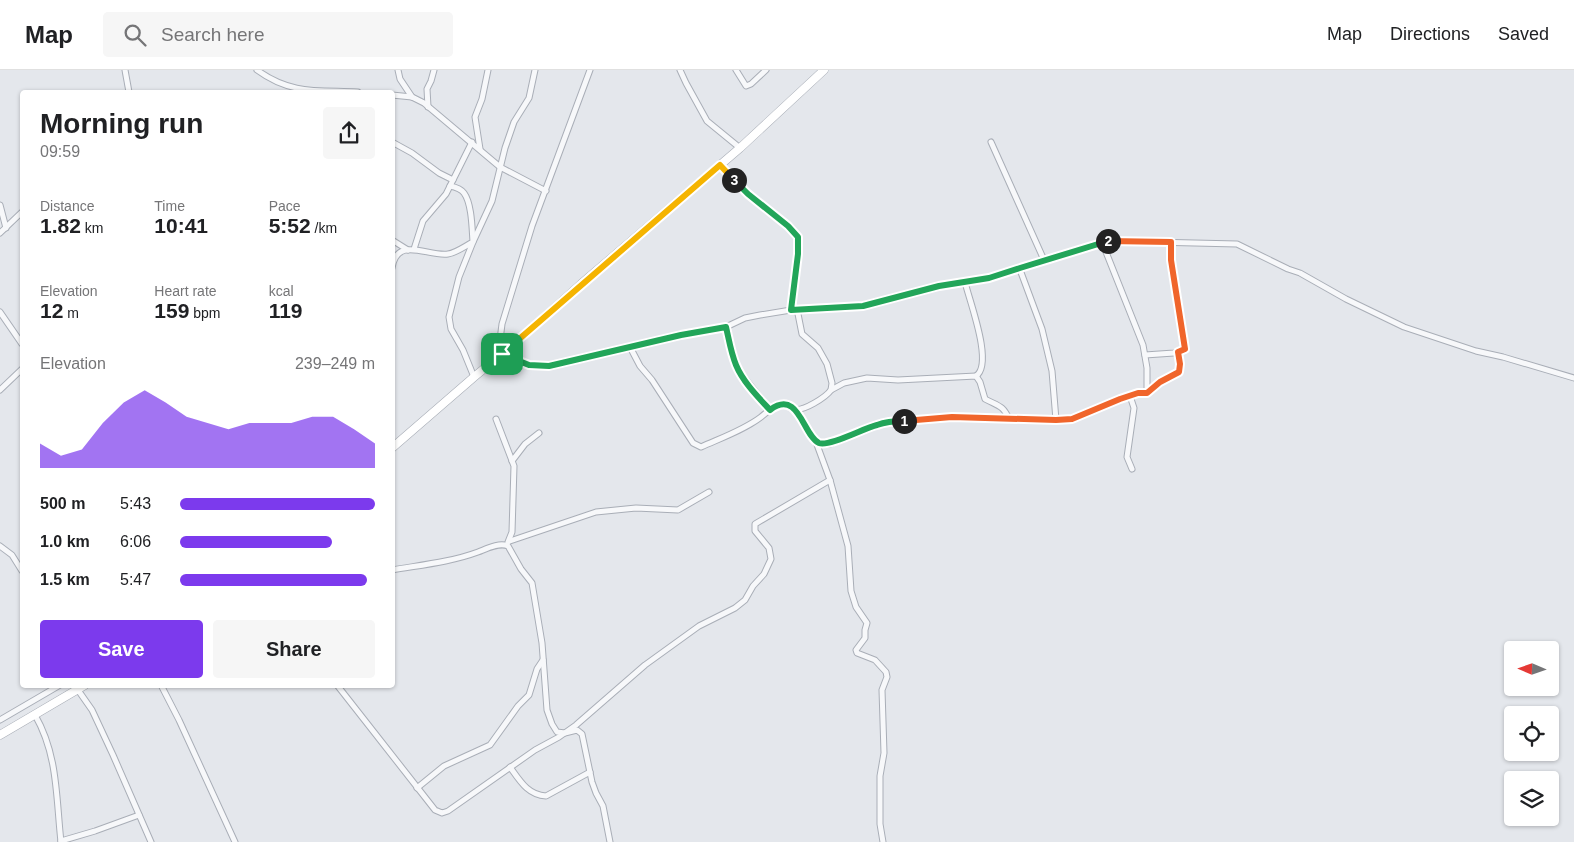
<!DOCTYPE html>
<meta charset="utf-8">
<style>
:root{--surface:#fff;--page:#f6f6f6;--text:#202124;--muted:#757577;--line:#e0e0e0;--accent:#7c3aed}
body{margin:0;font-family:Helvetica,sans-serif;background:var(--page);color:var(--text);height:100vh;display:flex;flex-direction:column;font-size:19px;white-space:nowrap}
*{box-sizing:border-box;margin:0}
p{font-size:16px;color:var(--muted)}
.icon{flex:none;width:28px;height:28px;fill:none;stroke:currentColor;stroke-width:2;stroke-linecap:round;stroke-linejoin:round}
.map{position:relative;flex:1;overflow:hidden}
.panel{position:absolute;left:20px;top:20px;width:375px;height:598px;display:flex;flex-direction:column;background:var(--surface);border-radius:5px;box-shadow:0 1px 4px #0004}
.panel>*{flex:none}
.needle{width:32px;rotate:272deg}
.controls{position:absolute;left:1504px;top:571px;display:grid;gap:10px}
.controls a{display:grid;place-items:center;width:55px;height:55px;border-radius:5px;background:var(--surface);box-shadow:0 1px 4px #0004;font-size:25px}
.pin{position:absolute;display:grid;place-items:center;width:42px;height:42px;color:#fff;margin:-21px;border-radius:10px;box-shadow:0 2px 8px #0006}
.km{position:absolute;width:25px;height:25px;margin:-12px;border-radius:50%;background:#222;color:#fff;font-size:14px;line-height:25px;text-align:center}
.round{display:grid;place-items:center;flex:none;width:52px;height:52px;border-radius:5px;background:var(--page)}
.summary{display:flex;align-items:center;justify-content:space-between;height:85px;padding:0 20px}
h1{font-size:28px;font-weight:600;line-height:38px}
.stats{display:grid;grid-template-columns:repeat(3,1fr);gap:8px;height:85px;padding:5px 20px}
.stats div{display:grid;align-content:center}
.stats b{font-size:21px;font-weight:600}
.stats small{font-size:14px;font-weight:400}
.stats p{font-size:14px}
.chart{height:140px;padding:10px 20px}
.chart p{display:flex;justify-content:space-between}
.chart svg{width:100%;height:90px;margin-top:5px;fill:var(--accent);opacity:.7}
.primary-button{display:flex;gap:10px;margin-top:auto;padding:10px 20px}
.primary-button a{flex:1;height:58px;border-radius:5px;background:var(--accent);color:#fff;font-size:20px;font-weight:600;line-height:58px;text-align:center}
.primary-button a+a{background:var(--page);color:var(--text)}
ul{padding:0 20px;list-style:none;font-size:16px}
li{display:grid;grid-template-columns:80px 60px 1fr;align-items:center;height:38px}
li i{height:12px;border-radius:6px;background:var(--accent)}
header{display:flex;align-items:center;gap:30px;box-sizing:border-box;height:70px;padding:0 25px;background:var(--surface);border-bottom:1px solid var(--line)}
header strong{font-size:24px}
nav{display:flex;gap:28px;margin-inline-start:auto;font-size:18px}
.search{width:350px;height:45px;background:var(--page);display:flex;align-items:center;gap:12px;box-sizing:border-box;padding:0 18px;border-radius:5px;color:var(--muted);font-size:19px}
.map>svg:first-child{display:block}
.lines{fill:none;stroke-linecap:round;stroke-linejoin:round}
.minor-casing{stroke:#a9aeb7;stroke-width:7}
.secondary-casing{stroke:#a9aeb7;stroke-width:9}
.minor{stroke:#f7f8fa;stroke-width:5}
.secondary{stroke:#fff;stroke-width:8}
.split-1-casing{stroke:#fff;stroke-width:10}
.split-2-casing{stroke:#fff;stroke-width:10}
.split-3-casing{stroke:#fff;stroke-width:10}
.split-4-casing{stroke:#fff;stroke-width:10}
.split-1{stroke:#22a559;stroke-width:6}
.split-2{stroke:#f0652b;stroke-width:6}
.split-3{stroke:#22a559;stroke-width:6}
.split-4{stroke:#f5b400;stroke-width:6}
</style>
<header>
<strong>Map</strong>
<div class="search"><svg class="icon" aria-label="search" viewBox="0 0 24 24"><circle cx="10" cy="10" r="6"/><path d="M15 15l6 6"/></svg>Search here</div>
<nav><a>Map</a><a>Directions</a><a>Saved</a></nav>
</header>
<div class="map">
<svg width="1574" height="772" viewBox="0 0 1574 772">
<rect width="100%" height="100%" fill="#e4e7ec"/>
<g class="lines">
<defs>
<g id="minor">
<path d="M125,0L129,22"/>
<path d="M257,0C291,25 319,20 358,22"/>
<path d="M398,0L400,9L412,27"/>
<path d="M590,0L532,156L502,254L500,270L502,284C517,292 532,297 549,296L681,265L726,257L745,248L760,245L797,239L863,236L932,218L989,208L1102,172L1110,171L1237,174L1288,199L1300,203L1346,229L1404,257L1476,281L1503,287L1574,308"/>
<path d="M680,0L686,13L707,51L740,78"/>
<path d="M736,0L746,16L751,14L766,0"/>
<path d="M392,25L412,27L424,33L500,97L546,121"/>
<path d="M428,37L427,19L431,11L434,0"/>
<path d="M392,72L412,83L439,103L453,110"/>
<path d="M991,72L1044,190"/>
<path d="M480,79L475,47L482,29L488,0"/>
<path d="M720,95L748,124L788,156L797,167L798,184L791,240"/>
<path d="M0,135L6,158"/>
<path d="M0,163L22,142"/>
<path d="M392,170L408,180"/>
<path d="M1102,172L1143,275L1147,298V323"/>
<path d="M414,179L423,151L446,124L472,72"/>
<path d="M1019,197L1042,259L1052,301L1056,350"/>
<path d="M392,198C397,165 428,187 448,184C456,183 465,176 473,172C472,159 472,134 464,123C461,119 455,117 450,116"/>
<path d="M965,212C969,230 994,294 976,306"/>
<path d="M0,242L22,274"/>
<path d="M726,257L732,282L739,301L770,340"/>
<path d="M630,277L640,296L652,310L693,373L701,377C721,368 744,360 761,347C766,343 774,335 780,334C786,333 789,338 794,339C803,342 826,327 831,320L832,313L827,294L818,278L802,264L797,239"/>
<path d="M1145,285L1174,283L1185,279L1171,190V172"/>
<path d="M474,307L463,280L451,259L449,247L459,207L473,172L492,131L505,78L514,52L529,28L535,0"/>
<path d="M0,320L22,299"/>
<path d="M831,320L844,313L867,308L898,310L976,306L980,312L985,329C998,336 1003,335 1009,349"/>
<path d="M1130,326L1134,338L1127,387L1132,399"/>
<path d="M793,339L800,347L816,372L822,374H830L861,360L879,354L899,351L952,347L1056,350L1071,349L1120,329L1137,323H1147L1160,312L1179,302L1180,293L1178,282"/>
<path d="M496,349L514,396L512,462L508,472"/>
<path d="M512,391L525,374L539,363"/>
<path d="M830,410L848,476L851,521L856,537L867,553L865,560V568L856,580L857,583L875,590L886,602L887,607L882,620L884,683L880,706V754L883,772"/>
<path d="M510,471L596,442L636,438L678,440L709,422"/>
<path d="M0,476L12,485L22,501"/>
<path d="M392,500C421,495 451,492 478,482C486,479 499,472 508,476L521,499L532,513L542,573L547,640L552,654L557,662L565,663L577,660L582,664L592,712L596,723L603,736L610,772"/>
<path d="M161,615L179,650L235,772"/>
<path d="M337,615L435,740L442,743L448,741L535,680L559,667L576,655L645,595L699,556L735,538L745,530L753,516L764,504L771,489L769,478L755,461V454L830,410L816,372"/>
<path d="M78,620L92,640L113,685L151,772"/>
<path d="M35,645C58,685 56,727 61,772"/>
<path d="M0,650L60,615"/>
<path d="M510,697C520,711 528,725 546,726L590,702"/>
<path d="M417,718L444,696L490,675L518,636L529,625L537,599L543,590"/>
<path d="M61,771L95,761L139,745"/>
</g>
<g id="secondary">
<path d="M392,378L474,307L520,269L581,214L740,78L824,0"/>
<path d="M0,665L85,615"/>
</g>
</defs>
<use href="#minor" class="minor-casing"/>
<use href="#secondary" class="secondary-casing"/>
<use href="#minor" class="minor"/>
<use href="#secondary" class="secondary"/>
</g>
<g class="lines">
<defs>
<path id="split-1" d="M502,284L529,295L549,296L681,265L726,257C729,270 731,283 736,295C743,312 758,327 770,340C799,318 803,366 819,373C829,377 864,358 877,355C885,352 895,351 904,351"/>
<path id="split-2" d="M904,351L952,347L1056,350L1072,349L1120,329L1138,323H1147L1160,312L1179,302L1180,294L1178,282L1185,279L1171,190V172L1108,171"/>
<path id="split-3" d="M734,110L748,124L788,156L798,167V184L791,240L863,236L939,216L989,208L1020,198L1108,171"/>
<path id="split-4" d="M502,284L720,95L734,110"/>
</defs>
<use href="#split-1" class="split-1-casing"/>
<use href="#split-2" class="split-2-casing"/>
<use href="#split-3" class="split-3-casing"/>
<use href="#split-4" class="split-4-casing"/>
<use href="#split-1" class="split-1"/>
<use href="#split-2" class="split-2"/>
<use href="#split-3" class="split-3"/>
<use href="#split-4" class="split-4"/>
</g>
</svg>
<div class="controls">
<a><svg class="needle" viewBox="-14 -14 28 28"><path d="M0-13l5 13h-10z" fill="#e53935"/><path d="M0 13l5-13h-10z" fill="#757577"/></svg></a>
<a><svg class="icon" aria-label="locate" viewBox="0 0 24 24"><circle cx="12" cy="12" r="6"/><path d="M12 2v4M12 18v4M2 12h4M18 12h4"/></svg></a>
<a><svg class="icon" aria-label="layers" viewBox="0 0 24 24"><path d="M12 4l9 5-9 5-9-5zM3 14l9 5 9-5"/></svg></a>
</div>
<div class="pin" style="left:502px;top:284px;background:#1e9e55"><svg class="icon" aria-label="arrive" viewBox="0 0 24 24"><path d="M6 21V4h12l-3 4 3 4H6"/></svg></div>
<b class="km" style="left:904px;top:351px">1</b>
<b class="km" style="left:1108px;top:171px">2</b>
<b class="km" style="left:734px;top:110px">3</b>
<section class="panel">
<div class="summary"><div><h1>Morning run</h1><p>09:59</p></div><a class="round"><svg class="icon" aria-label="share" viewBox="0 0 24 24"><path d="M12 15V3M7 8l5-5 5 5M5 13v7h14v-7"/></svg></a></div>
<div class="stats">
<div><p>Distance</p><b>1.82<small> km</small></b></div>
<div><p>Time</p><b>10:41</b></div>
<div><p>Pace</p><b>5:52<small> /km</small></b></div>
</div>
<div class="stats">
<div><p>Elevation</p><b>12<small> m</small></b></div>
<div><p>Heart rate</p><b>159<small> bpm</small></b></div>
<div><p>kcal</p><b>119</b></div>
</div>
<div class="chart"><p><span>Elevation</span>239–249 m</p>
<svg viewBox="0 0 160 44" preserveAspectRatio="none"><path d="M0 44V32L10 38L20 35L30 22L40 12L50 6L60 12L70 19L80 22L90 25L100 22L110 22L120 22L130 19L140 19L150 25L160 32V44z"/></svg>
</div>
<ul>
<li><b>500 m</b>5:43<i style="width:100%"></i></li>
<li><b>1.0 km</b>6:06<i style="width:78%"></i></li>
<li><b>1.5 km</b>5:47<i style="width:96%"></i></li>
</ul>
<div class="primary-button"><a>Save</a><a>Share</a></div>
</section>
</div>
